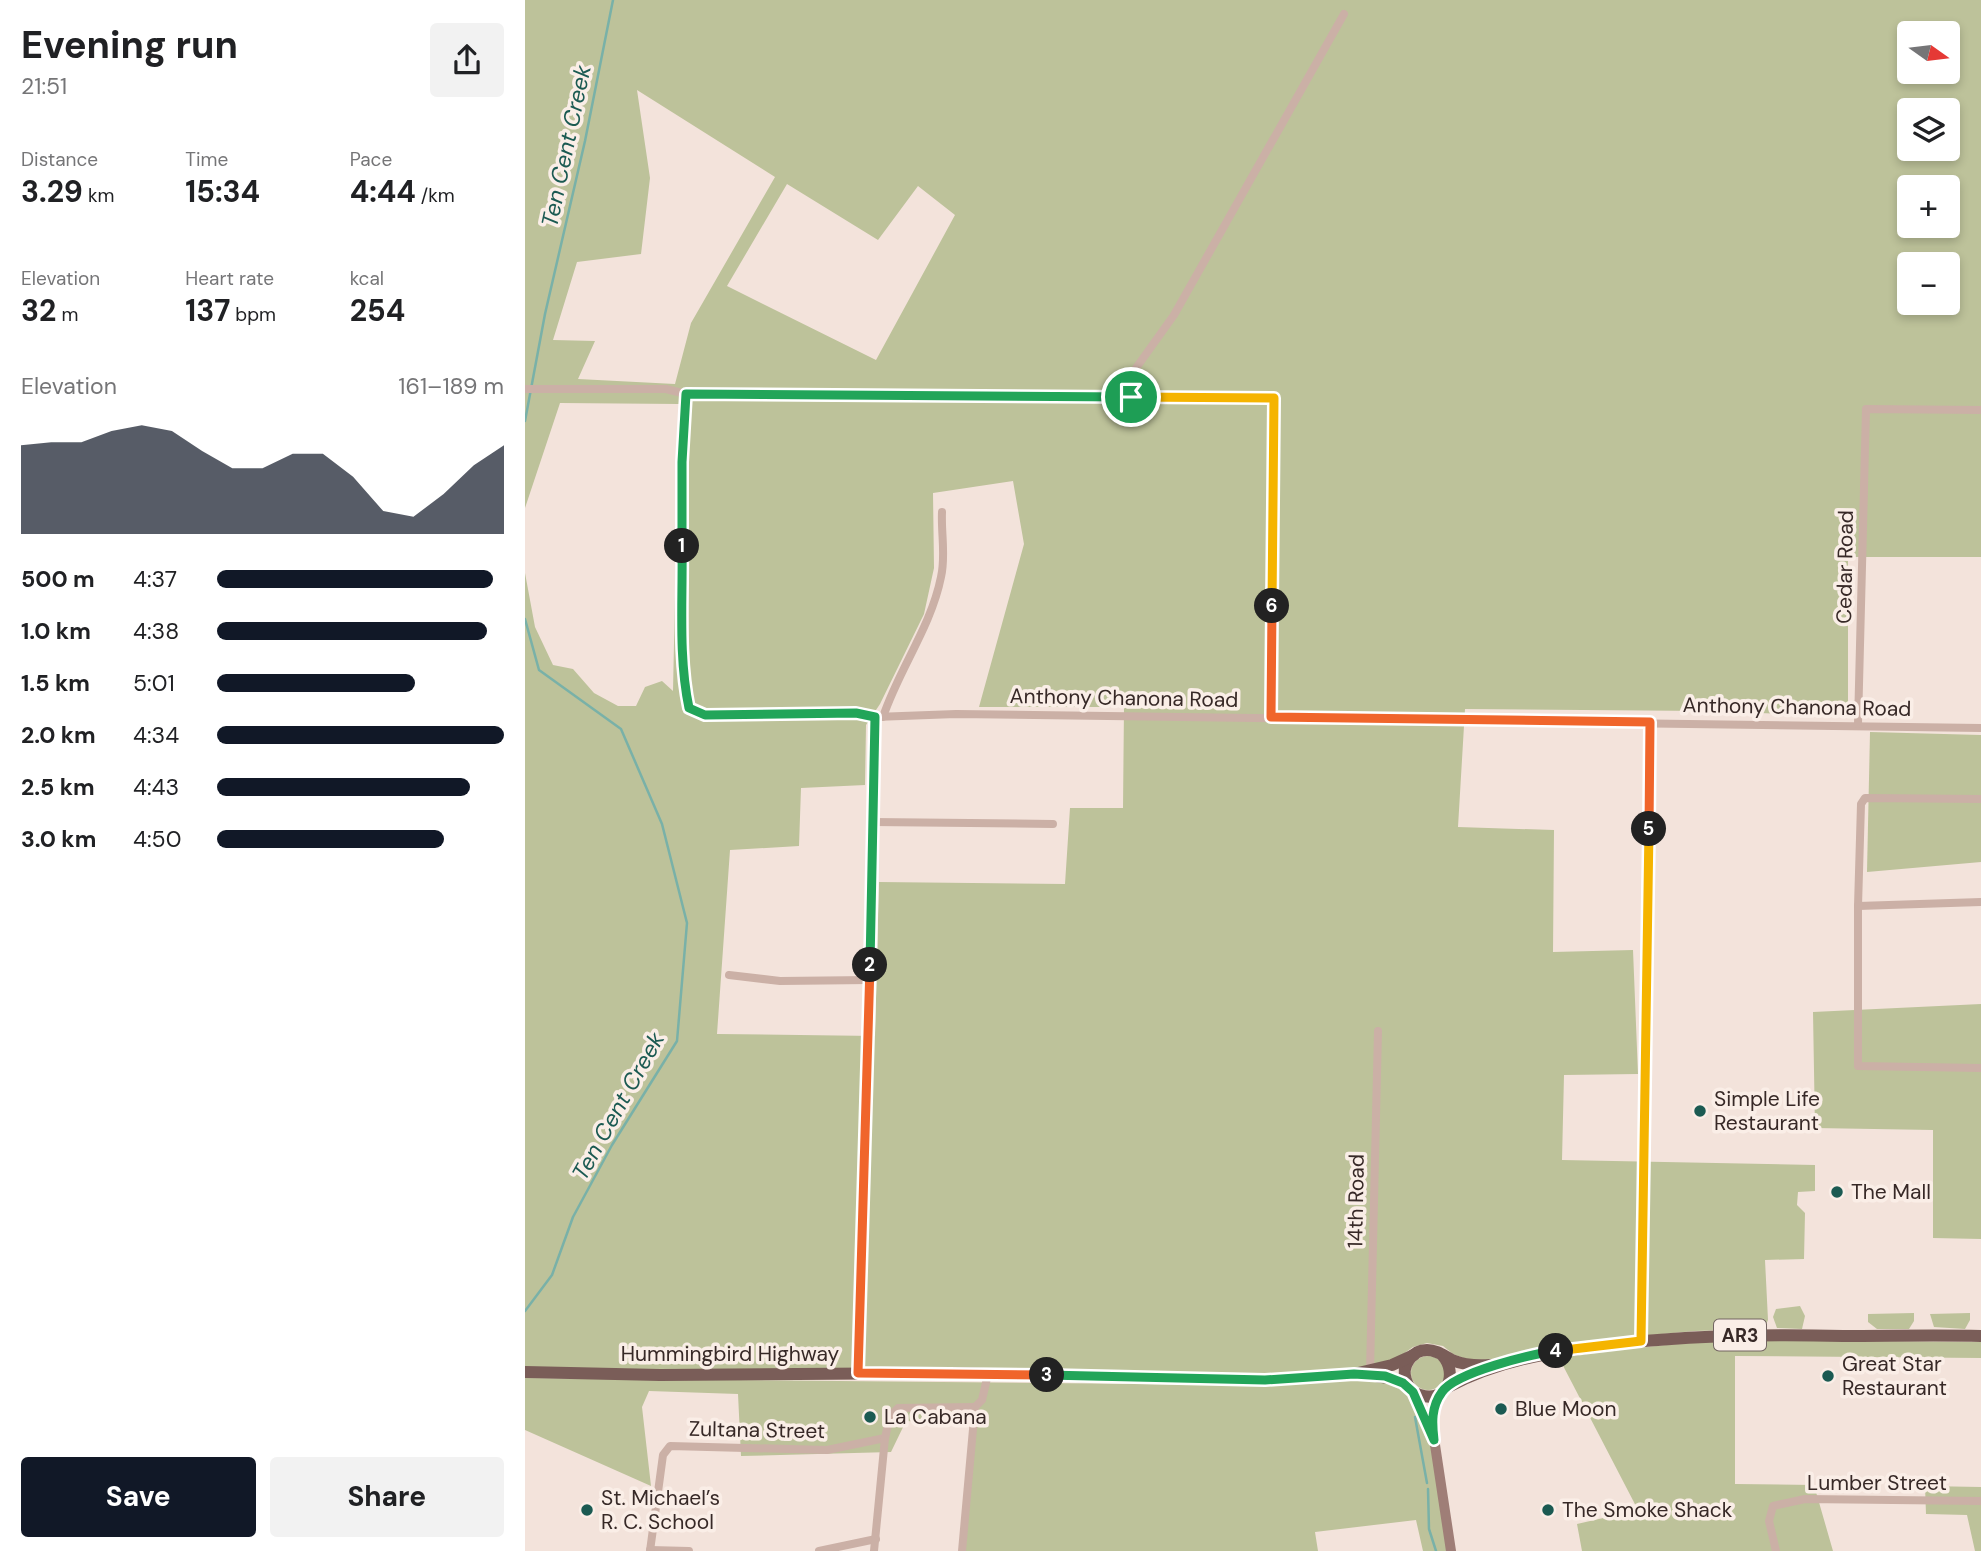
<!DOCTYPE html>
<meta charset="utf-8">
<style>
:root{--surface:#fff;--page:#f2f2f2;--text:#202124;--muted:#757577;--accent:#111827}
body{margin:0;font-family:"DM Sans",sans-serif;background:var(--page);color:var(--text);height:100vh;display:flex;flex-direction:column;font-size:26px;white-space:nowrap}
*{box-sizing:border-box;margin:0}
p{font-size:23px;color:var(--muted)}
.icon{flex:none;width:38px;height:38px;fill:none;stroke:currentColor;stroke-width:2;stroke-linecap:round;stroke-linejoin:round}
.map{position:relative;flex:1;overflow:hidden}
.sheet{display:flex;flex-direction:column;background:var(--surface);width:525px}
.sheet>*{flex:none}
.needle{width:46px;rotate:104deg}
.tools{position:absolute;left:1372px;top:21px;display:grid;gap:14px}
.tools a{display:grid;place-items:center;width:63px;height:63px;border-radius:7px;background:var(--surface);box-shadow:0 4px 10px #0003;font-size:35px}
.pin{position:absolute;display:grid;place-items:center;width:60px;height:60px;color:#fff;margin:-30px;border:4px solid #fff;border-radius:50%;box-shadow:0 2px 7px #0007}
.km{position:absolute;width:35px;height:35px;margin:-18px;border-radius:50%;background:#222;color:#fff;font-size:19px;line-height:35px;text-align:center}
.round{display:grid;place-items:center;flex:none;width:74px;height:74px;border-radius:7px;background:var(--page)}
.overview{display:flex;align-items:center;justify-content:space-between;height:119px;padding:0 21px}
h1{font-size:38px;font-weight:700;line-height:52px}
.metrics{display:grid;grid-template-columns:repeat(3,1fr);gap:10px;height:119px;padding:7px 21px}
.metrics div{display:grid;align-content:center}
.metrics b{font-size:30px;font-weight:700}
.metrics small{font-size:19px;font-weight:400}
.metrics p{font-size:19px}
.chart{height:196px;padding:14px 21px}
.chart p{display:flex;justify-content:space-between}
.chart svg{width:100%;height:126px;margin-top:7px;fill:var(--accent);opacity:.7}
.button{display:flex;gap:14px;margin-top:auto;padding:14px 21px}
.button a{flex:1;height:80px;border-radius:7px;background:var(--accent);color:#fff;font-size:28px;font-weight:700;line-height:80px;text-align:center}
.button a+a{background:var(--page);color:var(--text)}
ul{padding:0 21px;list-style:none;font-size:23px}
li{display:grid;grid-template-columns:112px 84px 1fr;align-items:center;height:52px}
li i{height:18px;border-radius:9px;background:var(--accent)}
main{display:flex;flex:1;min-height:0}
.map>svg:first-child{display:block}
.green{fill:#bdc29a;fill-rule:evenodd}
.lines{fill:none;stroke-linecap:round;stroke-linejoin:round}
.stream{stroke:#79b1a8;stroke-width:2.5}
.minor{stroke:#cbb0a6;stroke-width:8}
.secondary{stroke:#9f7e77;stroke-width:10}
.primary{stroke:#7a5d58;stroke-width:12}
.split-1-casing{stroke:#fff;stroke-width:14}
.split-2-casing{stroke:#fff;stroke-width:14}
.split-3-casing{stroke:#fff;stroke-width:14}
.split-4-casing{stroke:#fff;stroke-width:14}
.split-5-casing{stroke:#fff;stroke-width:14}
.split-6-casing{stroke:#fff;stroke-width:14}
.split-7-casing{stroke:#fff;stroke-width:14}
.split-1{stroke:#22a559;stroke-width:9}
.split-2{stroke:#22a559;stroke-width:9}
.split-3{stroke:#f0652b;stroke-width:9}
.split-4{stroke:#22a559;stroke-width:9}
.split-5{stroke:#f5b400;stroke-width:9}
.split-6{stroke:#f0652b;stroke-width:9}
.split-7{stroke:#f5b400;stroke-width:9}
.poi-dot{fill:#1b5a52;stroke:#faeee7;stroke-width:2.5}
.labels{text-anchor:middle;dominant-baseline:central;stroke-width:7;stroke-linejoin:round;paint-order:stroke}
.shield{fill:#faeee7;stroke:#726461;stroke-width:2}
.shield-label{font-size:19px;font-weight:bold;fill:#372927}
.street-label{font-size:21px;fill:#372927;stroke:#faeee7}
.poi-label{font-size:21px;fill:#372927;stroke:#faeee7;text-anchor:start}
.water-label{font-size:23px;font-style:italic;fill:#1b5a52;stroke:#faeee7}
</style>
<main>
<section class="sheet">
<div class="overview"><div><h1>Evening run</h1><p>21:51</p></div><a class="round"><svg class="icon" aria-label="share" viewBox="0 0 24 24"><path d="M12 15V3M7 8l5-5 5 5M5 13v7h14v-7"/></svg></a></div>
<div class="metrics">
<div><p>Distance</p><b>3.29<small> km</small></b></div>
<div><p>Time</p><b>15:34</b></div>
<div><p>Pace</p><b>4:44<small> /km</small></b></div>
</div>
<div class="metrics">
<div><p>Elevation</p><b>32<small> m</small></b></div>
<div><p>Heart rate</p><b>137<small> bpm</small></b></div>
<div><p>kcal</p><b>254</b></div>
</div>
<div class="chart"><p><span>Elevation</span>161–189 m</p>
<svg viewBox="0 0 160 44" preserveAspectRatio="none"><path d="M0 44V13L10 12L20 12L30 8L40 6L50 8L60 15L70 21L80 21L90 16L100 16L110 24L120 36L130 38L140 30L150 20L160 13V44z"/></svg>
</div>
<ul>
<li><b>500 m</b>4:37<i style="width:96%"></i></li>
<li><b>1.0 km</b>4:38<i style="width:94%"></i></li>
<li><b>1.5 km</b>5:01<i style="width:69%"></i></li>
<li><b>2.0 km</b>4:34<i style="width:100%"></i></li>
<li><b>2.5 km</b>4:43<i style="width:88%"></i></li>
<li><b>3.0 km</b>4:50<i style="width:79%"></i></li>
</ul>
<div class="button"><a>Save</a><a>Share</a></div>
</section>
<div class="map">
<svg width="1456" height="1551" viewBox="0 0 1456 1551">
<rect width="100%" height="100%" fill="#f3e3db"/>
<g class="green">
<path d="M0,0H1456V557H1323V716L1178,711L940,709L933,827L1029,830L1028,952L1108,950L1113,1074L1039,1075L1037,1160L1290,1165V1191L1273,1192L1272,1205L1280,1213L1279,1259L1240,1260L1243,1320L1239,1329L1170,1331L1060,1341L964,1360L941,1359L928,1354L918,1346L902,1343L888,1347L871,1359L848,1366L789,1373L720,1375L0,1368V573L10,627L28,665L48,669L69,693L93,706H111L120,687L137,681L148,691L154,404L35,403L0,508ZM1384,33H1423V72H1384ZM112,90L250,177L166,323L150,384L53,379L70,341L28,340L52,262L116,254L125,178ZM1384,110H1423V149H1384ZM262,184L353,240L393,186L430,215L351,360L202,286ZM1384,187H1423V226H1384ZM1384,264H1423V303H1384ZM488,481L499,544L454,707H599L598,808H545L540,884L354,882L350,1036L192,1034L205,850L274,846L276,788L340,785L341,725L355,704L399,614L409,568L408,493Z"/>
<path d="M1345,732L1456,735V862L1342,872Z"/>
<path d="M1456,1004V1239L1408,1238V1130L1290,1128L1288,1012Z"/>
<path d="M1275,1306L1280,1316L1277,1329L1252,1328L1248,1317L1251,1309Z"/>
<path d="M1389,1313V1321L1384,1329H1352L1343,1322V1314Z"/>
<path d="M1445,1313V1320L1440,1329L1409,1327L1405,1314Z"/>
<path d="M1219,1340L1456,1342V1358L1210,1356V1484L1289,1485L1308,1551H1057L1052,1524L1113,1510L1033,1356L1171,1342Z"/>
<circle cx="903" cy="1373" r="17"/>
<path d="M0,1378L722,1385L852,1378C882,1383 894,1409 900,1436L911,1434L928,1551H898L891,1520L790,1532L793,1551H435L447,1425L381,1421L366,1452L216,1456L213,1394L124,1391L117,1407L126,1486L0,1430Z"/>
<path d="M1400,1486L1456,1487V1551H1450L1442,1515L1401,1514Z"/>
</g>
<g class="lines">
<g class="stream">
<path d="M0,421L20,314L60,141L88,0"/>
<path d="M0,619L14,670L96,729L137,824L162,923L152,1041L87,1145L48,1217L27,1275L0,1311"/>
<path d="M890,1417L902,1483"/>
<path d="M903,1489L904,1529L911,1551"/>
</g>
<g class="minor">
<path d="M0,389H141L161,394L749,398L746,717"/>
<path d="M161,394C157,461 157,528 158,595C158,633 156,671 164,708L180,715L331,713L350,717L431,714L1456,728"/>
<path d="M606,397V375L649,315L819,14"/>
<path d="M358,717C374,669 406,627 416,577C421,556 416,534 417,512"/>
<path d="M1333,724L1341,409L1456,410"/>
<path d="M1456,799L1340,798L1336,804L1333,906V1066L1456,1068"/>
<path d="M348,822L528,824"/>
<path d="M1333,906L1456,902"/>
<path d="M204,975L255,981L344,980"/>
<path d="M1116,1341L1125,722"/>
<path d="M845,1371L853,1031"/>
<path d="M333,1373L350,717"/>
<path d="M125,1550L164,1551"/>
<path d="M125,1551L138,1455L145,1446L302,1450L360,1438"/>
<path d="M294,1551L351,1539"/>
<path d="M349,1551L360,1438L365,1416L373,1408L450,1407"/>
<path d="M437,1551L450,1407L457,1400L463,1374"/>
<path d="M1251,1551L1244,1521L1248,1506L1280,1499L1456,1501"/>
</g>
<g class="secondary">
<path d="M888,1392L904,1428"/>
<path d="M917,1392L908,1414L907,1425L926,1551"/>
</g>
<g class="primary">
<path d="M917,1355C934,1373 922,1404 895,1395C888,1393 883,1387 881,1380C876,1366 887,1350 902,1350C912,1350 919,1356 927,1360C939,1365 952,1366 965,1365"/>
<path d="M0,1372L135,1375L413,1373L740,1380L829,1374L867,1365L889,1355"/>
<path d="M845,1375L869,1379L884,1387"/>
<path d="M921,1388C973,1360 1026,1352 1084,1345C1162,1335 1239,1334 1318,1336C1364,1336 1410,1335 1456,1336"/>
</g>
</g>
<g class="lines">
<defs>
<path id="split-1" d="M157,546V462L161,394L606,397"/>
<path id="split-2" d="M157,546C158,599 153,656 164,708L180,715L331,713L350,717L345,965"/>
<path id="split-3" d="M345,965L333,1373L522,1375"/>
<path id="split-4" d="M522,1375L740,1380L829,1374L860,1376L878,1383L888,1392L909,1440C907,1423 906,1407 917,1392C931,1372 1007,1354 1031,1351"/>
<path id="split-5" d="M1031,1351L1116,1341L1124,829"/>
<path id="split-6" d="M747,606L746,717L1125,722L1124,829"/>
<path id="split-7" d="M606,397L749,398L747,606"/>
</defs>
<use href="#split-1" class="split-1-casing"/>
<use href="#split-2" class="split-2-casing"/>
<use href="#split-3" class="split-3-casing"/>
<use href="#split-4" class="split-4-casing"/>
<use href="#split-5" class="split-5-casing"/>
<use href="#split-6" class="split-6-casing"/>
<use href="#split-7" class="split-7-casing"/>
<use href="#split-1" class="split-1"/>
<use href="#split-2" class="split-2"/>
<use href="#split-3" class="split-3"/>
<use href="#split-4" class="split-4"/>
<use href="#split-5" class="split-5"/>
<use href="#split-6" class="split-6"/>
<use href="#split-7" class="split-7"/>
</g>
<g class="poi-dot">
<circle cx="1175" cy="1111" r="7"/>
<circle cx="1312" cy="1192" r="7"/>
<circle cx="1303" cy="1376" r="7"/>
<circle cx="976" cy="1409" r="7"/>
<circle cx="345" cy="1417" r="7"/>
<circle cx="62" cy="1510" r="7"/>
<circle cx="1023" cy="1510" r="7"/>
</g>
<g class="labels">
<rect class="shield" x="1189" y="1319.5" width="52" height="31" rx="5"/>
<g class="shield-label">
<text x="1215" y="1335">AR3</text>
</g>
<g class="street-label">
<text transform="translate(1320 567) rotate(-89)">Cedar Road</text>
<text transform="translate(599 698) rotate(1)">Anthony Chanona Road</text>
<text transform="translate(1272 707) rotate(1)">Anthony Chanona Road</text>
<text transform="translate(831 1201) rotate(-89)">14th Road</text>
<text x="205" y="1354">Hummingbird Highway</text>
<text transform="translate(232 1430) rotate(1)">Zultana Street</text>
<text x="1352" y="1483">Lumber Street</text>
</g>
<g class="poi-label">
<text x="1189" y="1099">Simple Life<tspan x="1189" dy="24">Restaurant</tspan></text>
<text x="1326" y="1192">The Mall</text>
<text x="1317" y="1364">Great Star<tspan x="1317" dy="24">Restaurant</tspan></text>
<text x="990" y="1409">Blue Moon</text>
<text x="359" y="1417">La Cabana</text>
<text x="76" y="1498">St. Michael’s<tspan x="76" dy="24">R. C. School</tspan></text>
<text x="1037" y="1510">The Smoke Shack</text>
</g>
<g class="water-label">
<text transform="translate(41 146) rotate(-78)">Ten Cent Creek</text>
<text transform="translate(93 1106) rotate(-61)">Ten Cent Creek</text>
</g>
</g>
</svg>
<div class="tools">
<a><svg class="needle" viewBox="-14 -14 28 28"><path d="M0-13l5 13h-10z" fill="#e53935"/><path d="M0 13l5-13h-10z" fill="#757577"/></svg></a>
<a><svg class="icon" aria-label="layers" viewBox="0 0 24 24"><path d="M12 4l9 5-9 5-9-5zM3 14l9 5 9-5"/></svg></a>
<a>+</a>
<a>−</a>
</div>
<div class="pin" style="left:606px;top:397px;background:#1e9e55"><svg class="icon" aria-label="arrive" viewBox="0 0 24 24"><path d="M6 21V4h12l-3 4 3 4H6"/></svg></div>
<b class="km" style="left:157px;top:546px">1</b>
<b class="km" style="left:345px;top:965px">2</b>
<b class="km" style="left:522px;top:1375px">3</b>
<b class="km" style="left:1031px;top:1351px">4</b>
<b class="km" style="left:1124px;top:829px">5</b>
<b class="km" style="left:747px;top:606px">6</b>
</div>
</main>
